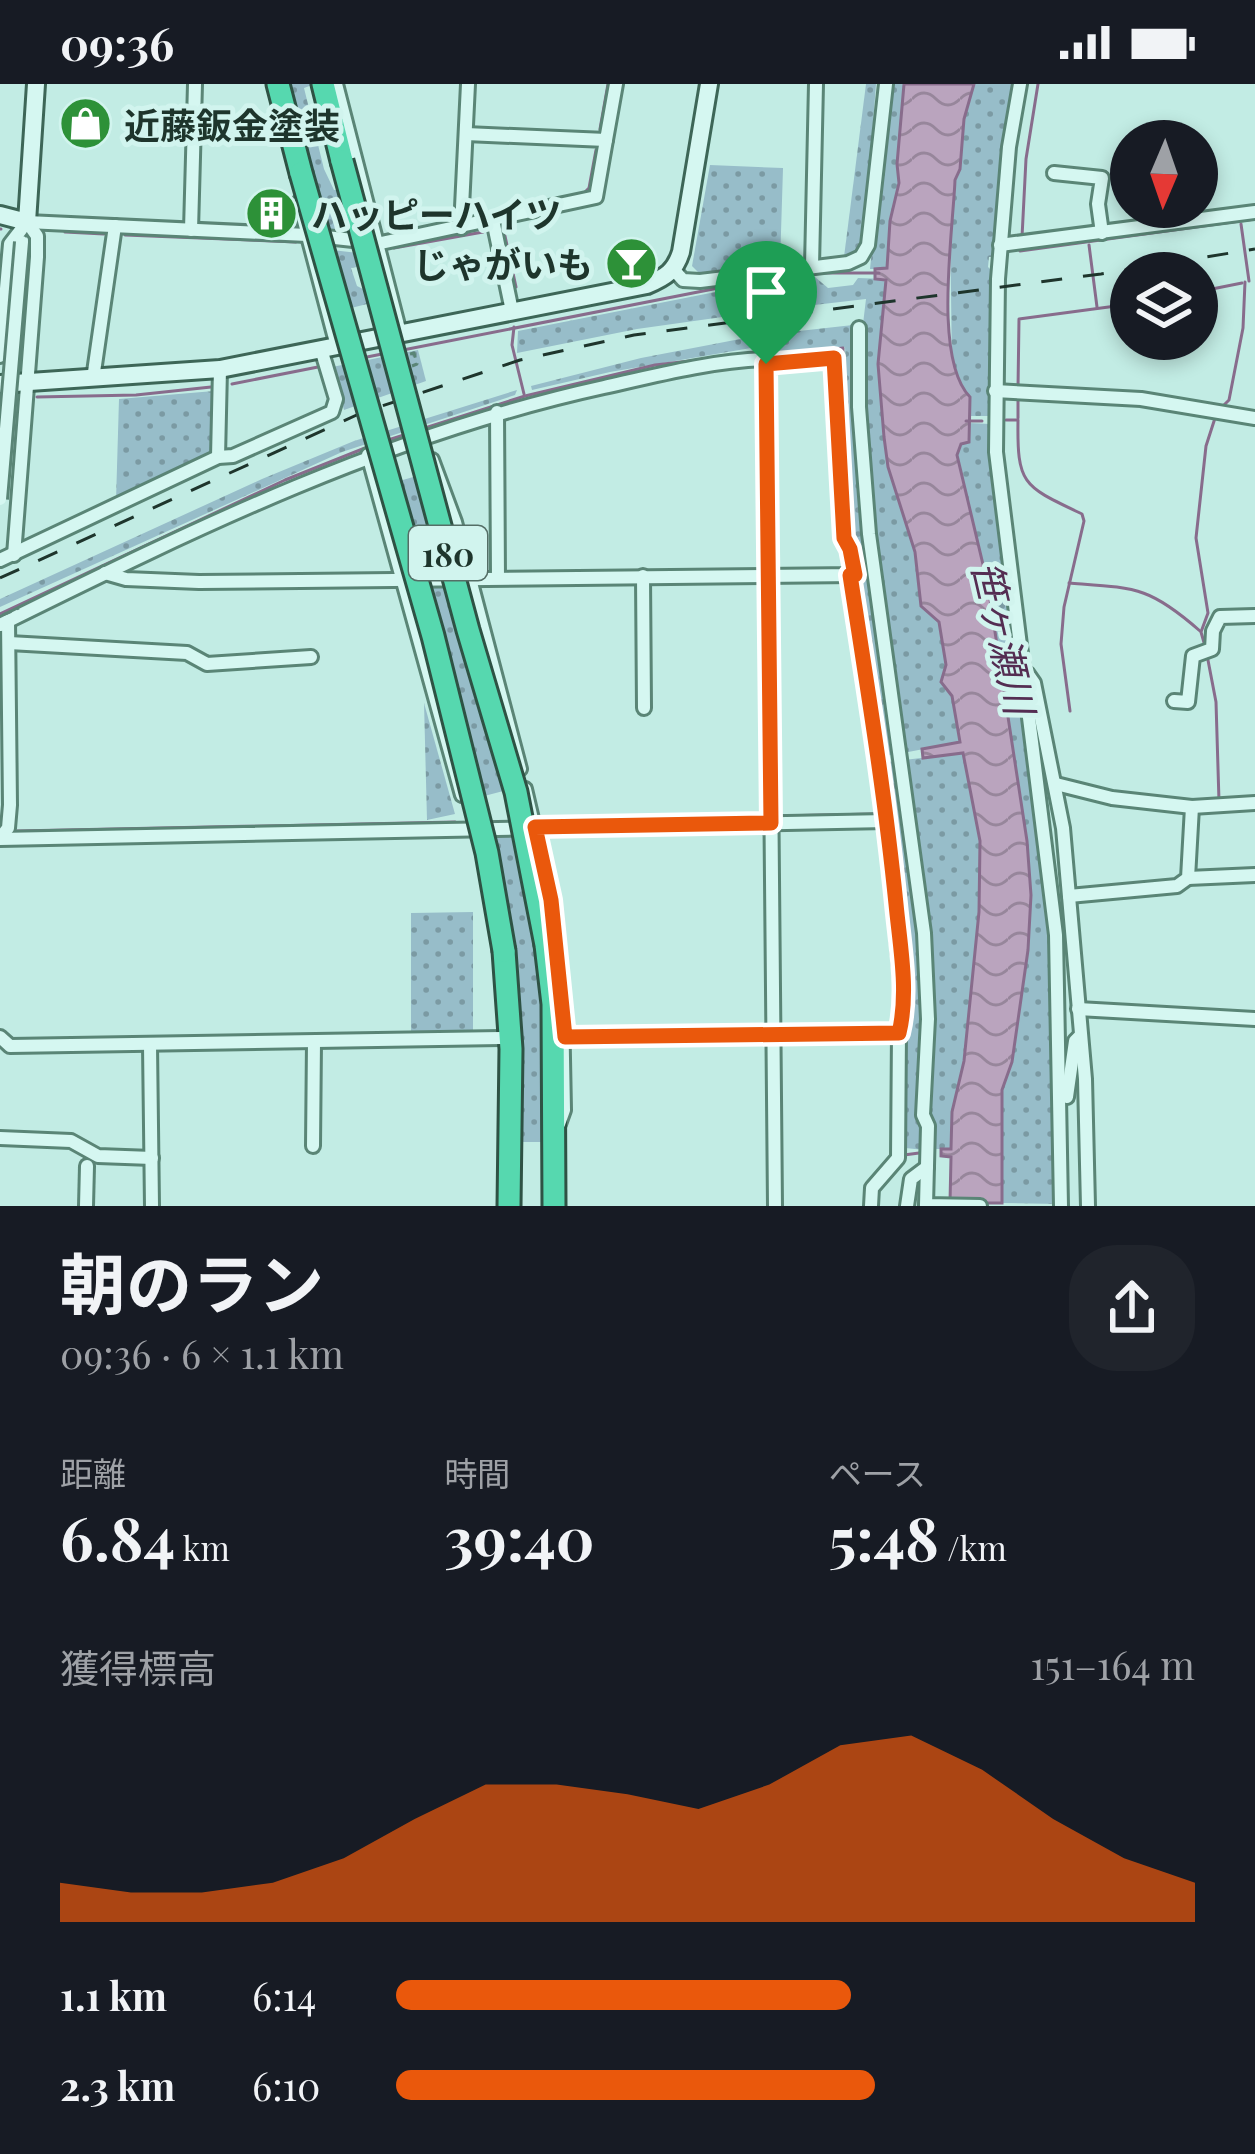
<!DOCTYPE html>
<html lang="ja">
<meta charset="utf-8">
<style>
:root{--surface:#171b24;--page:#20242c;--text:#f1f3f6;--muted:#9ea1a6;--accent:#ea580c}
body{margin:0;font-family:"Playfair Display","Noto Sans JP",serif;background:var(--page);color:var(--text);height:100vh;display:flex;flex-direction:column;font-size:45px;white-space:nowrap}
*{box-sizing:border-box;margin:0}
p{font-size:39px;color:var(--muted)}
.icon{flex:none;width:66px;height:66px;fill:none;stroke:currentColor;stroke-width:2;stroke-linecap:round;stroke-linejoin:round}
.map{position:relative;height:1122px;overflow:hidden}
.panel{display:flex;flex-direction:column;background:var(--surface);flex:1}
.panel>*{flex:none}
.needle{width:78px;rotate:182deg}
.buttons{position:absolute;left:1110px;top:36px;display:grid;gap:24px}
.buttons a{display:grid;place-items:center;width:108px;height:108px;border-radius:50%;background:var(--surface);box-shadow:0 6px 18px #0003;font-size:60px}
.pin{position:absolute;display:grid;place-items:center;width:102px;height:102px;color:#fff;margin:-123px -51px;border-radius:50% 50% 50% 0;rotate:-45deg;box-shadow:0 0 12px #0007}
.pin .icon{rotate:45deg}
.round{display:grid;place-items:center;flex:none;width:126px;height:126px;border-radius:48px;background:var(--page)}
.head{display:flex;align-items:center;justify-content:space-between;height:204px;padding:0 60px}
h1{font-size:66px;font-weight:700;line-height:90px}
.figures{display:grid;grid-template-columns:repeat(3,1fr);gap:18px;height:204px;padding:12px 60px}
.figures div{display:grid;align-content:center}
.figures b{font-size:60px;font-weight:700}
.figures small{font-size:33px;font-weight:400}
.figures p{font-size:33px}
.chart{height:336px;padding:24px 60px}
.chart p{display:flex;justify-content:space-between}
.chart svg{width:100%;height:216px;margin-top:12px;fill:var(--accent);opacity:.7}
ul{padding:0 60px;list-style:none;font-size:39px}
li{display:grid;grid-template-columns:192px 144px 1fr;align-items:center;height:90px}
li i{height:30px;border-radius:15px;background:var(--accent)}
.status{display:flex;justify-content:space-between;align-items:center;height:84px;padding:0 60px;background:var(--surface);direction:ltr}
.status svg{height:33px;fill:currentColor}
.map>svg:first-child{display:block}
.grass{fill:url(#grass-dots)}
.water{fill:url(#water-waves);stroke:#886c8c;stroke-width:3}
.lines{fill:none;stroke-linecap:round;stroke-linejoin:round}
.stream{stroke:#886c8c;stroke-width:3}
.street-casing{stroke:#5a8576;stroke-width:18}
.secondary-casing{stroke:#3d6657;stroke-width:22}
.highway-casing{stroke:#2e5244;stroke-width:27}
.path{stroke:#5a8576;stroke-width:3;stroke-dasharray:9 6;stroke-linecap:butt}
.street{stroke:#d5f7f1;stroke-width:12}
.secondary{stroke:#d5f7f1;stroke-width:16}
.highway{stroke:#56d8af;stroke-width:21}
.rail{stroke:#1e352c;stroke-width:3;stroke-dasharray:21 21;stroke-linecap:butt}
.street-bridge-casing{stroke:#5a8576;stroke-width:18;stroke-linecap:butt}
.highway-bridge-casing{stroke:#2e5244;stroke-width:27;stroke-linecap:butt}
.path-bridge{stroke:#5a8576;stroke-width:3;stroke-dasharray:9 6;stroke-linecap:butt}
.street-bridge{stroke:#d5f7f1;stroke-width:12}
.highway-bridge{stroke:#56d8af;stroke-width:21}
.route-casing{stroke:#fff;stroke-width:24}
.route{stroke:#ea580c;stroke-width:15}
.labels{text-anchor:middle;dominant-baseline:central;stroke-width:10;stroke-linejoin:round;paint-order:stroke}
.shield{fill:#d1f4ee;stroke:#546e66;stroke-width:3}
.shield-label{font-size:33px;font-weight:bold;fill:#1e352c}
.poi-label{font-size:36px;font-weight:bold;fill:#1e352c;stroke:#d1f4ee;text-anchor:start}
.water-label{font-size:39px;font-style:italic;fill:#542d52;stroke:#d1f4ee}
</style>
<div class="status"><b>09:36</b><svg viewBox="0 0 49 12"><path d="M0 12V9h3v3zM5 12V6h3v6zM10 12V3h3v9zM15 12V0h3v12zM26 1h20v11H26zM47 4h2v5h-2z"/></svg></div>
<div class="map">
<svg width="1255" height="1122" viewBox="0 0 1255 1122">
<defs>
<pattern id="grass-dots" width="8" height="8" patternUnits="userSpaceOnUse" patternTransform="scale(3)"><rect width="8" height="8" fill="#97bdc9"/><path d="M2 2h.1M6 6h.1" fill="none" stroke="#7b9aa3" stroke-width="1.8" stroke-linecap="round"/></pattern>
<pattern id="water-waves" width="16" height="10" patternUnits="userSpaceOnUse" patternTransform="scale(3)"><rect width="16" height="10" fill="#baa4be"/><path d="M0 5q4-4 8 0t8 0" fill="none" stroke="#97869b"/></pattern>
</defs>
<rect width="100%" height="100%" fill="#c2ece4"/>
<g class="grass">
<path d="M286,0H315L304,4L324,85L334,106H338L336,82L369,152L311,144Z"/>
<path d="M866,0H876L864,156L858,167L844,173Z"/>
<path d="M889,0H904L897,80L899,99L890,137L887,185H870Z"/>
<path d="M974,0H1016L998,112L995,173H989L988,183L992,187L990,332H970V313L959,302L952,285L950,132L955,96L960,85L964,35Z"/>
<path d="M710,81L783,84L780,180L699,189L692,182Z"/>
<path d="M315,164L375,171L378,179L351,184L357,202L365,206L383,199L387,215L335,228Z"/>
<path d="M815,193L828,204L853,201L858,194L886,195L878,280L884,353L889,383L915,468L921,522L939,537L946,581L942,598L952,611L960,658L903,669C883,526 846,358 866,215L771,226L770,199Z"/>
<path d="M756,200L758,228L637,245L517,269L518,247Z"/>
<path d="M853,241L857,248L856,323L897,670L884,672C870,579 854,487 847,394C843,349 848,307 845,263L773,271L772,250Z"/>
<path d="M761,251L757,263L610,288L532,306L531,302L641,274Z"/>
<path d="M418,266L426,297L344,326L332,283Z"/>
<path d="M517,306L515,311L342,368L0,523V515L262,395L354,357Z"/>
<path d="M214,307L212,369L116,417L119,315Z"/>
<path d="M969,339L990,340L996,414L1053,852L1059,1120L1002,1119V1006L1012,978L1028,866L1031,811L1027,757L987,501L999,498L998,493L986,494L957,371L961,360L969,358Z"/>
<path d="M434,387L462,490L411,489L382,402Z"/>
<path d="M422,502H462L470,509L522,702L469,716L413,512Z"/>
<path d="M424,619L455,730L427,736Z"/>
<path d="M963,669L980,757L979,828L964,977L952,1028L951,1065H930L925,1030L931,936L904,676Z"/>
<path d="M899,677L922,849L925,1066L905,1064L906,950L911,928L885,678Z"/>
<path d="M532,750L545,927L541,1058H521V985L478,751Z"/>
<path d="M473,828V949L411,951V829Z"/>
</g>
<path class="water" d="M904,0H974L964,35L960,85L955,96C953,148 933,275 970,313L969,358L961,360L957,371L986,493H998L999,499L988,502L1027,757L1031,811L1028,866L1012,978L1002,1006V1119H950L951,1073L941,1072V1065H951L952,1028L964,977L979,828L980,757L963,669L923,674L922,665L960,658L952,612L941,598L946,581L939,538L921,522L915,468L888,383L884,353L878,280L886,196L875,195V185L887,184L890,137L899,99L897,80Z"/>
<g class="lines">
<g class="stream">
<path d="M600,45L608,0"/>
<path d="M500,126L584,109L589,104L596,66"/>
<path d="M1241,140L1249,197"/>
<path d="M0,145H1"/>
<path d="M65,148L104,150"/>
<path d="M125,151L296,158"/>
<path d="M505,152L516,203"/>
<path d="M1022,153L1026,75L1038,0"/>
<path d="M328,160L355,162"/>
<path d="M1089,161L1097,223"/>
<path d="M1021,162L1020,167L1255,135"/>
<path d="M394,164L483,148"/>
<path d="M816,189H879"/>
<path d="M1197,208L1242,199"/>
<path d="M514,243L512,261L524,310"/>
<path d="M403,266L759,196"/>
<path d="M774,273L843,264L842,318"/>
<path d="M362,274L382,270"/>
<path d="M232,300L318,283"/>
<path d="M1018,304L1019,235L1131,220"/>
<path d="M37,313L136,311L211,303"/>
<path d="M1222,323L1229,316L1243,244L1245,198"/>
<path d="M1018,334V314"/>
<path d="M1006,336H1018C1017,401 1023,402 1082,430L1084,437L1064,523L1061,560L1070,627"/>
<path d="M966,337H982"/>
<path d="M425,344L525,312L655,281L759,269"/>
<path d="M385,357L404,351"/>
<path d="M1069,499C1135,504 1149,502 1200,547"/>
<path d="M0,530L285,396L370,362"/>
<path d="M1205,562L1201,548L1208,529L1196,454L1206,362L1216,331"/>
<path d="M1207,571L1216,618L1219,717"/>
<path d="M778,732L874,730"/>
<path d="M552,737L765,733"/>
<path d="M17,747L455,738"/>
<path d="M904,1071L919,1069"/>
</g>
<defs>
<g id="street">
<path d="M336,0L400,249"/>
<path d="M1020,0L1009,63L998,195L996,368L1056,851L1061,1122"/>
<path d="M466,50L606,56L616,0"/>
<path d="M1054,89L1102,94L1098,120L1102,149"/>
<path d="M299,118L337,262"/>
<path d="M493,136L512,227"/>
<path d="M27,138L307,151L381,159L596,113L606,56"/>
<path d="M461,144L468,0"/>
<path d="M191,146L195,0"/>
<path d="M1000,161L1255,128"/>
<path d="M812,182L816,0"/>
<path d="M674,186L683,196L700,197L848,179L861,173L868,161L886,0"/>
<path d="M761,188L767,251L775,1122"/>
<path d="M859,244V323L869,450L924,849L928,935L923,1031L928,1042L926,1121L980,1122"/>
<path d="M0,272L10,160L27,138"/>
<path d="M93,295L115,142"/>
<path d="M995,307L1141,315L1255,334"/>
<path d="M497,328L498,494"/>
<path d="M368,371L462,711"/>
<path d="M218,373L220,285"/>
<path d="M432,376L455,438L520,685"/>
<path d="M14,471L37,173V152L27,138"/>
<path d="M0,476L218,373L233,372L332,328L336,315L321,265"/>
<path d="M105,489L126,495L199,498L855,491L851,465L844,454L834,274L765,280"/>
<path d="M850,491L887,737L904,928L899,949L898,1074L872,1104L871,1122"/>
<path d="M643,492L644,624"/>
<path d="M0,541C196,444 389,350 604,303C657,291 711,277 766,275"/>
<path d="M9,559L187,569L207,580L311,573"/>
<path d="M1027,589L1034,599L1063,744L1085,995L1088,1122"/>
<path d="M1174,617L1188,618L1193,572L1212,565L1213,547L1220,533L1255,532"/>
<path d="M1056,700L1112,714L1192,723L1255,719"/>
<path d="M525,705L551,816L557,867"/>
<path d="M0,754L8,744L10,721L8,537"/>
<path d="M0,755L887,737"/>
<path d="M1188,794L1255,791"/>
<path d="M1069,812L1177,802L1188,794L1192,723"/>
<path d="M1078,925L1255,935"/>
<path d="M0,953L10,962L501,954"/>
<path d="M565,953L899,949"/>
<path d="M150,961L152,1122"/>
<path d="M1067,1013L1075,957L1080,952"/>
<path d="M559,1040L564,1026L562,923"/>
<path d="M0,1054L71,1057L98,1072L152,1074"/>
<path d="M313,1062L314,958"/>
<path d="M86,1122L87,1082"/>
<path d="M907,1122L911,1095L927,1083"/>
</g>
<g id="secondary">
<path d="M0,131L27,138L36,0"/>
<path d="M0,300L220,285L647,201C666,193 675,187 681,168L709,0"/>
</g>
<g id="highway">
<path d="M278,0L301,89"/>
<path d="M323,0L342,77"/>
<path d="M546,861L553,920L554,1122"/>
<path d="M504,867L511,965L509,1122"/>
</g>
</defs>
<use href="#street" class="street-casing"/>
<use href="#secondary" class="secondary-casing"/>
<use href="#highway" class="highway-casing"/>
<path class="path" d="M410,270L414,269L417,280L412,282"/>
<use href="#street" class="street"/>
<use href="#secondary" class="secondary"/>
<use href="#highway" class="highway"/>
<path class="rail" d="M0,494L361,329L520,276L634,251L1101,190L1255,165"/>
<defs>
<path id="street-bridge" d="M0,415L22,158"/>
<g id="highway-bridge">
<path d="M342,77L468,546L516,708L546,861"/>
<path d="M301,89L433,552L487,769L504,867"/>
</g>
</defs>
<use href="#street-bridge" class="street-bridge-casing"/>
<use href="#highway-bridge" class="highway-bridge-casing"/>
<path class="path-bridge" d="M3,531L19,524"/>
<use href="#street-bridge" class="street-bridge"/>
<use href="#highway-bridge" class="highway-bridge"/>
</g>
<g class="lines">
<defs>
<path id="route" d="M834,274L844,454L850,465L855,491H850C867,601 885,710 896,820C900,862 909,908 899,949L565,953L551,816L535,743L771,739L766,280Z"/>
</defs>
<use href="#route" class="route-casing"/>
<use href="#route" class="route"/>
</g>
<defs>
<symbol id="shop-disc" viewBox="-11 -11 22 22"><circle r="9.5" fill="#2d9138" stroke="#d1f4ee"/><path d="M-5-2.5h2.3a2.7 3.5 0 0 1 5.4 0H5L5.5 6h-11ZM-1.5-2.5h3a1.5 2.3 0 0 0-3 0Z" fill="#fff"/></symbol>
<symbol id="building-disc" viewBox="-11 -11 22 22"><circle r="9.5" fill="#2d9138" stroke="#d1f4ee"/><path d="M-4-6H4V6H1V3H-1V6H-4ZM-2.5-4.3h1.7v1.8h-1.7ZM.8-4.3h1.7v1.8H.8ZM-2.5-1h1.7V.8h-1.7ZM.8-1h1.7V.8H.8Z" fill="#fff"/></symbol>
<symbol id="bar-disc" viewBox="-11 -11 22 22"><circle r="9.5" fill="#2d9138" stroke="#d1f4ee"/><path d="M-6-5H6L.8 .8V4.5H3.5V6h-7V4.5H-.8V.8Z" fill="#fff"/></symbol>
</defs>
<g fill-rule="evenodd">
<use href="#shop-disc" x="56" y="10" width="59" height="59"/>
<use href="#building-disc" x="242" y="100" width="59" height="59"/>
<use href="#bar-disc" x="602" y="150" width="59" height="59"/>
</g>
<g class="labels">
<rect class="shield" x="409" y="442" width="78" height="54" rx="9"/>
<g class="shield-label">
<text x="448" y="469">180</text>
</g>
<g class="poi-label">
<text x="124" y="40">近藤鈑金塗装</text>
<text x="311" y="129">ハッピーハイツ</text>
<text x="593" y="179" text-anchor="end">じゃがいも</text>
</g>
<g class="water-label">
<text transform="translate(1005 553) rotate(77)">笹ヶ瀬川</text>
</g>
</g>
</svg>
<div class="buttons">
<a><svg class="needle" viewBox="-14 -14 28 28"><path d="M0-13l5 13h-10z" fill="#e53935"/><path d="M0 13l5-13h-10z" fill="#9ea1a6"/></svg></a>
<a><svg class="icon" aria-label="layers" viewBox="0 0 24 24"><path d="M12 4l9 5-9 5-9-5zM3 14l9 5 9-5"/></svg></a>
</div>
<div class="pin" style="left:766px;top:280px;background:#1e9e55"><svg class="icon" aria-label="arrive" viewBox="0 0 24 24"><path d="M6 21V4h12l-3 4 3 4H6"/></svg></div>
</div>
<section class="panel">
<div class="head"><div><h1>朝のラン</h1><p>09:36 · 6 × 1.1 km</p></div><a class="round"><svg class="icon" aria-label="share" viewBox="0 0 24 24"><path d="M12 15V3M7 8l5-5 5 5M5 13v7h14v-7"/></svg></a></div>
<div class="figures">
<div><p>距離</p><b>6.84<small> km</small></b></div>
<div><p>時間</p><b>39:40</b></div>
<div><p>ペース</p><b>5:48<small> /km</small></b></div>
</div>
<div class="chart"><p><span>獲得標高</span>151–164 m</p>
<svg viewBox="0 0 160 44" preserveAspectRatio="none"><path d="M0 44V36L10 38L20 38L30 36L40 31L50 23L60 16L70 16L80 18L90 21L100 16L110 8L120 6L130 13L140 23L150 31L160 36V44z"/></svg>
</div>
<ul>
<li><b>1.1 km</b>6:14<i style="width:57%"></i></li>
<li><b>2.3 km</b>6:10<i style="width:60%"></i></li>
</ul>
</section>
